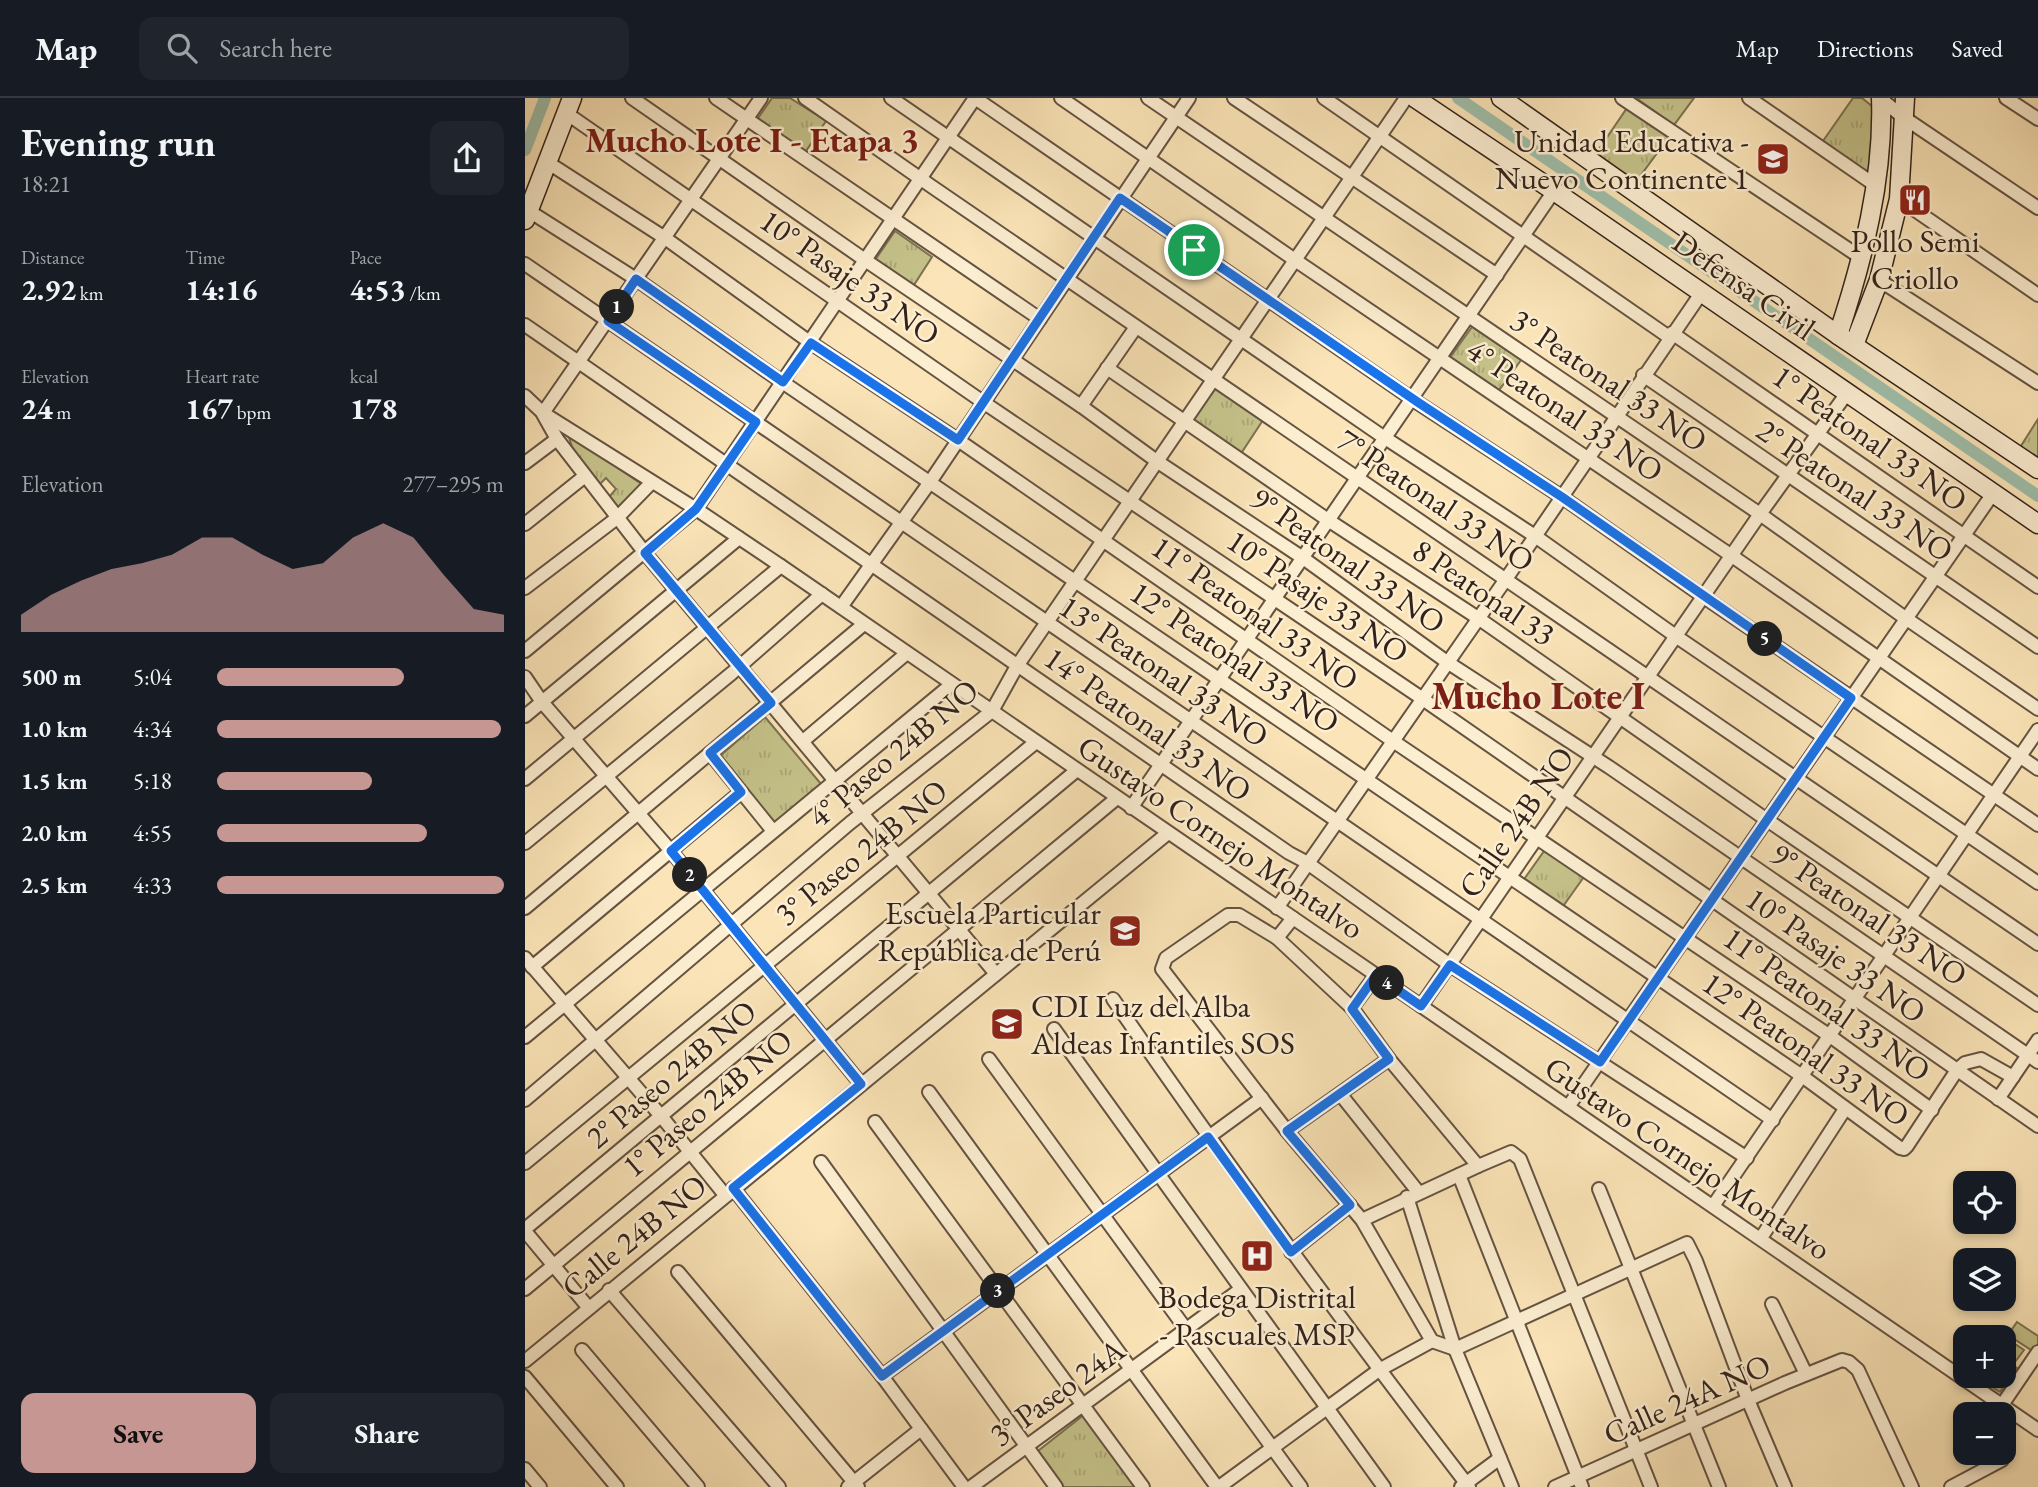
<!DOCTYPE html>
<meta charset="utf-8">
<style>
:root{--surface:#171b24;--page:#20242c;--text:#f1f3f6;--muted:#9ea1a6;--line:#363941;--accent:#c59692}
body{margin:0;font-family:"EB Garamond",serif;background:var(--page);color:var(--text);height:100vh;display:flex;flex-direction:column;font-size:26px;white-space:nowrap}
*{box-sizing:border-box;margin:0}
p{font-size:23px;color:var(--muted)}
.icon{flex:none;width:38px;height:38px;fill:none;stroke:currentColor;stroke-width:2;stroke-linecap:round;stroke-linejoin:round}
.map{position:relative;flex:1;overflow:hidden}
.panel{display:flex;flex-direction:column;background:var(--surface);width:525px}
.panel>*{flex:none}
.tools{position:absolute;left:1428px;top:1073px;display:grid;gap:14px}
.tools a{display:grid;place-items:center;width:63px;height:63px;border-radius:14px;background:var(--surface);box-shadow:0 4px 10px #0003;font-size:35px}
.pin{position:absolute;display:grid;place-items:center;width:60px;height:60px;color:#fff;margin:-30px;border:4px solid #fff;border-radius:50%;box-shadow:0 2px 7px #0007}
.km{position:absolute;width:35px;height:35px;margin:-18px;border-radius:50%;background:#222;color:#fff;font-size:19px;line-height:35px;text-align:center}
.round{display:grid;place-items:center;flex:none;width:74px;height:74px;border-radius:14px;background:var(--page)}
.summary{display:flex;align-items:center;justify-content:space-between;height:119px;padding:0 21px}
h1{font-size:38px;font-weight:700;line-height:52px}
.metrics{display:grid;grid-template-columns:repeat(3,1fr);gap:10px;height:119px;padding:7px 21px}
.metrics div{display:grid;align-content:center}
.metrics b{font-size:30px;font-weight:700}
.metrics small{font-size:19px;font-weight:400}
.metrics p{font-size:19px}
.chart{height:196px;padding:14px 21px}
.chart p{display:flex;justify-content:space-between}
.chart svg{width:100%;height:126px;margin-top:7px;fill:var(--accent);opacity:.7}
.cta{display:flex;gap:14px;margin-top:auto;padding:14px 21px}
.cta a{flex:1;height:80px;border-radius:14px;background:var(--accent);color:#111;font-size:28px;font-weight:700;line-height:80px;text-align:center}
.cta a+a{background:var(--page);color:var(--text)}
ul{padding:0 21px;list-style:none;font-size:23px}
li{display:grid;grid-template-columns:112px 84px 1fr;align-items:center;height:52px}
li i{height:18px;border-radius:9px;background:var(--accent)}
header{display:flex;align-items:center;gap:42px;box-sizing:border-box;height:98px;padding:0 35px;background:var(--surface);border-bottom:2px solid var(--line)}
header strong{font-size:33px}
nav{display:flex;gap:38px;margin-inline-start:auto;font-size:24px}
.search{width:490px;height:63px;background:var(--page);display:flex;align-items:center;gap:18px;box-sizing:border-box;padding:0 24px;border-radius:14px;color:var(--muted);font-size:26px}
main{display:flex;flex:1;min-height:0}
.map>svg:first-child{display:block}
.park{fill:url(#park-tufts);stroke:#7c7252;stroke-width:2}
.pitch{fill:#c5c28a;stroke:#7c7252;stroke-width:2}
.lines{fill:none;stroke-linecap:round;stroke-linejoin:round}
.canal{stroke:#9fbfab;stroke-width:12}
.street-casing{stroke:#655342;stroke-width:16}
.secondary-casing{stroke:#33221a;stroke-width:21}
.street{stroke:#fceed1;stroke-width:12}
.secondary{stroke:#fceed1;stroke-width:18}
.route-casing{stroke:#fff;stroke-width:14}
.route{stroke:#1a73e8;stroke-width:9}
.labels{text-anchor:middle;dominant-baseline:central;stroke-width:5;stroke-linejoin:round;paint-order:stroke}
.poi-label{font-size:32px;fill:#33221a;stroke:#fceed1;text-anchor:end}
.street-label{font-size:32px;fill:#33221a;stroke:#fceed1}
.quarter-label{font-size:35px;font-weight:bold;fill:#7a1f14;stroke:#fceed1}
.district-label{font-size:38px;font-weight:bold;fill:#7a1f14;stroke:#fceed1}
</style>
<header>
<strong>Map</strong>
<div class="search"><svg class="icon" aria-label="search" viewBox="0 0 24 24"><circle cx="10" cy="10" r="6"/><path d="M15 15l6 6"/></svg>Search here</div>
<nav><a>Map</a><a>Directions</a><a>Saved</a></nav>
</header>
<main>
<section class="panel">
<div class="summary"><div><h1>Evening run</h1><p>18:21</p></div><a class="round"><svg class="icon" aria-label="share" viewBox="0 0 24 24"><path d="M12 15V3M7 8l5-5 5 5M5 13v7h14v-7"/></svg></a></div>
<div class="metrics">
<div><p>Distance</p><b>2.92<small> km</small></b></div>
<div><p>Time</p><b>14:16</b></div>
<div><p>Pace</p><b>4:53<small> /km</small></b></div>
</div>
<div class="metrics">
<div><p>Elevation</p><b>24<small> m</small></b></div>
<div><p>Heart rate</p><b>167<small> bpm</small></b></div>
<div><p>kcal</p><b>178</b></div>
</div>
<div class="chart"><p><span>Elevation</span>277–295 m</p>
<svg viewBox="0 0 160 44" preserveAspectRatio="none"><path d="M0 44V38L10 31L20 26L30 22L40 20L50 17L60 11L70 11L80 17L90 22L100 20L110 11L120 6L130 11L140 24L150 36L160 38V44z"/></svg>
</div>
<ul>
<li><b>500 m</b>5:04<i style="width:65%"></i></li>
<li><b>1.0 km</b>4:34<i style="width:99%"></i></li>
<li><b>1.5 km</b>5:18<i style="width:54%"></i></li>
<li><b>2.0 km</b>4:55<i style="width:73%"></i></li>
<li><b>2.5 km</b>4:33<i style="width:100%"></i></li>
</ul>
<div class="cta"><a>Save</a><a>Share</a></div>
</section>
<div class="map">
<svg width="1513" height="1389" viewBox="0 0 1513 1389">
<defs>
<pattern id="park-tufts" width="24" height="20" patternUnits="userSpaceOnUse" patternTransform="scale(1.75)"><rect width="24" height="20" fill="#c5c28a"/><path d="M3 7l-1-3M5 7V3M7 7l1-3M15 17l-1-3M17 17v-4M19 17l1-3" fill="none" stroke="#aaa676"/></pattern>
</defs>
<rect width="100%" height="100%" fill="#fbe5b8"/>
<filter id="stains"><feTurbulence type="fractalNoise" baseFrequency=".00286" numOctaves="4"/><feColorMatrix values="0 0 0 0 .2 0 0 0 0 .09 0 0 0 0 .02 0 0 0 .5 -.17"/></filter>
<radialGradient id="worn" r=".72"><stop offset=".6" stop-color="#630" stop-opacity="0"/><stop offset="1" stop-color="#630" stop-opacity=".3"/></radialGradient>
<g class="park">
<path d="M247,0H265L301,23L279,56L231,23Z"/>
<path d="M1111,0H1169L1149,27Z"/>
<path d="M1328,0H1337L1348,9L1345,76L1298,43Z"/>
<path d="M1102,10L1144,39L1110,85L1070,57Z"/>
<path d="M370,133L407,159L387,190L348,165Z"/>
<path d="M947,229L996,262L972,295L924,261Z"/>
<path d="M690,291L738,322L715,357L666,325Z"/>
<path d="M1513,321V364L1494,351Z"/>
<path d="M43,336L118,387L95,413L84,399L91,391L81,380L74,387L47,349Z"/>
<path d="M240,619L296,686L249,726L195,658Z"/>
<path d="M1022,749L1061,776L1036,811L997,784Z"/>
<path d="M560,1316L613,1389H539L513,1353Z"/>
</g>
<g class="pitch">
<path d="M1492,1224L1513,1238V1249L1509,1254L1483,1237Z"/>
<path d="M1472,1234L1499,1252L1490,1264L1479,1257V1239H1469Z"/>
<path d="M1479,1261L1492,1270L1475,1294L1459,1284L1464,1278H1479Z"/>
</g>
<g class="lines">
<g class="canal">
<path d="M933,0L1513,398"/>
<path d="M0,52L20,0"/>
</g>
<defs>
<g id="street">
<path d="M107,0L340,162L556,308L633,364L778,460L922,564L1084,669L1513,964"/>
<path d="M191,0L515,221"/>
<path d="M280,0L406,88L1513,846"/>
<path d="M366,0L854,336L1010,438L1152,539L1513,785"/>
<path d="M450,0L893,305L1037,399L1179,499L1513,727"/>
<path d="M536,0L770,162L1207,458L1513,671"/>
<path d="M623,0L1235,416L1376,517L1513,611"/>
<path d="M709,0L972,177"/>
<path d="M799,0L1144,239"/>
<path d="M1097,0L1335,159"/>
<path d="M1224,0L1350,87"/>
<path d="M1355,0L1378,19L1513,110"/>
<path d="M1481,0L1513,21"/>
<path d="M41,15L458,304L892,597L1513,1028"/>
<path d="M22,64L140,140L286,245L433,342L868,643L1305,938L1407,1012"/>
<path d="M1374,101L1513,197"/>
<path d="M4,113L111,181L247,277L1277,978L1375,1050L1379,1051L1382,1048L1432,972L1440,965L1456,961L1488,979"/>
<path d="M0,166L1248,1022"/>
<path d="M1354,182L1513,285"/>
<path d="M0,227L764,755L781,764L925,867L1222,1060"/>
<path d="M1147,235L1513,489"/>
<path d="M582,270L803,422L953,520L1242,722L1513,907"/>
<path d="M1118,277L1513,549"/>
<path d="M0,298L18,315L171,411L256,468L1513,1332"/>
<path d="M556,308L611,229"/>
<path d="M18,315L236,0"/>
<path d="M18,316L32,341L120,455L471,876"/>
<path d="M0,365L32,341"/>
<path d="M0,426L60,378"/>
<path d="M0,490L92,420L127,384"/>
<path d="M316,509L405,384L664,0"/>
<path d="M0,553L171,411L450,0"/>
<path d="M0,579L17,604L146,753L336,986"/>
<path d="M0,618L214,440"/>
<path d="M278,643L382,555"/>
<path d="M185,655L248,733"/>
<path d="M0,681L256,468"/>
<path d="M606,710L1029,93"/>
<path d="M0,745L207,575L297,496"/>
<path d="M0,810L339,526"/>
<path d="M752,810L981,481L1177,194"/>
<path d="M752,840L768,820"/>
<path d="M0,860L136,1018L200,1097"/>
<path d="M7,869L216,694"/>
<path d="M588,901C702,1067 821,1229 944,1389"/>
<path d="M896,908L1235,416L1322,295"/>
<path d="M827,910L851,877"/>
<path d="M529,931L859,1389"/>
<path d="M0,939L427,586"/>
<path d="M464,961L776,1389"/>
<path d="M404,994L692,1389"/>
<path d="M816,997L894,1095"/>
<path d="M1473,1001L1513,942"/>
<path d="M0,1002L325,725L467,613L492,568L881,0"/>
<path d="M1043,1009L1469,394"/>
<path d="M350,1024L618,1389"/>
<path d="M762,1033L864,961"/>
<path d="M296,1064L531,1389"/>
<path d="M0,1065L511,644"/>
<path d="M953,1068L986,1054L995,1061L1126,1389"/>
<path d="M934,1077L1057,1389"/>
<path d="M208,1090L357,1278L439,1389"/>
<path d="M1074,1091L1194,1389"/>
<path d="M882,1099L930,1251L987,1389"/>
<path d="M1188,1108L1513,632"/>
<path d="M837,1122L953,1068L864,961L827,910L752,840L714,817H703L641,860L637,871L762,1033L837,1122L907,1243L930,1251"/>
<path d="M0,1131L552,672"/>
<path d="M0,1133L63,1209"/>
<path d="M1236,1140L1320,1011"/>
<path d="M766,1154L825,1107"/>
<path d="M153,1174L333,1389"/>
<path d="M0,1191L592,700"/>
<path d="M84,1192L254,1389"/>
<path d="M1247,1206L1281,1276"/>
<path d="M930,1251L1162,1145L1171,1163L1223,1302L1260,1389"/>
<path d="M57,1252L173,1389"/>
<path d="M0,1263L643,735"/>
<path d="M357,1278L737,1000"/>
<path d="M0,1279L92,1389"/>
<path d="M1477,1307L1513,1254"/>
<path d="M0,1371L15,1389"/>
<path d="M323,1389L396,1331"/>
<path d="M446,1389L716,1191"/>
<path d="M694,1389L854,1272L907,1243"/>
<path d="M936,1389L975,1360"/>
<path d="M1030,1389L1260,1285L1317,1262L1324,1264L1333,1272L1387,1389"/>
<path d="M1426,1389L1477,1362"/>
</g>
<g id="secondary">
<path d="M890,0L1029,93L1513,426"/>
<path d="M976,0L1313,237L1513,371"/>
<path d="M0,122L47,0"/>
<path d="M1313,237C1338,162 1359,79 1356,0"/>
<path d="M1329,247L1354,182L1374,101L1380,0"/>
</g>
</defs>
<use href="#street" class="street-casing"/>
<use href="#secondary" class="secondary-casing"/>
<use href="#street" class="street"/>
<use href="#secondary" class="secondary"/>
</g>
<g class="lines">
<defs>
<path id="route" d="M595,100L894,305L1037,399L1326,600L1075,964L925,867L896,908L851,877L827,911L864,961L762,1033L825,1107L766,1154L683,1039L357,1278L208,1090L336,986L146,753L216,694L185,655L246,605L120,455L171,411L231,324L83,223L111,181L258,284L286,245L433,342Z"/>
</defs>
<use href="#route" class="route-casing"/>
<use href="#route" class="route"/>
</g>
<defs>
<symbol id="school-square" viewBox="-11 -11 22 22"><rect x="-9" y="-9" width="18" height="18" rx="4" fill="#8f2418" stroke="#fceed1"/><path d="M0-5L7-2L0 1L-7-2ZM-4 1L0 2.5L4 1V4Q0 6-4 4Z" fill="#fff"/></symbol>
<symbol id="restaurant-square" viewBox="-11 -11 22 22"><rect x="-9" y="-9" width="18" height="18" rx="4" fill="#8f2418" stroke="#fceed1"/><path d="M-5-6h1v4h1v-4h1v4h1v-4h1v5L-1.5 .5V6h-2V.5L-5-1ZM5-6V6H3V1.5H1.5Q1.5-4 5-6Z" fill="#fff"/></symbol>
<symbol id="hospital-square" viewBox="-11 -11 22 22"><rect x="-9" y="-9" width="18" height="18" rx="4" fill="#8f2418" stroke="#fceed1"/><path d="M-5-5h3v3.5h4V-5h3V5h-3V1.5h-4V5h-3Z" fill="#fff"/></symbol>
</defs>
<g fill-rule="evenodd">
<use href="#school-square" x="1229" y="42" width="38" height="38"/>
<use href="#restaurant-square" x="1371" y="83" width="38" height="38"/>
<use href="#school-square" x="581" y="814" width="38" height="38"/>
<use href="#school-square" x="463" y="907" width="38" height="38"/>
<use href="#hospital-square" x="713" y="1139" width="38" height="38"/>
</g>
<g class="labels">
<g class="poi-label">
<text x="1224" y="43">Unidad Educativa -<tspan x="1224" dy="37">Nuevo Continente 1</tspan></text>
<text x="1390" y="143" text-anchor="middle">Pollo Semi<tspan x="1390" dy="37">Criollo</tspan></text>
<text x="576" y="815">Escuela Particular<tspan x="576" dy="37">República de Perú</tspan></text>
<text x="506" y="908" text-anchor="start">CDI Luz del Alba<tspan x="506" dy="37">Aldeas Infantiles SOS</tspan></text>
<text x="732" y="1199" text-anchor="middle">Bodega Distrital<tspan x="732" dy="37">- Pascuales MSP</tspan></text>
</g>
<g class="street-label">
<text transform="translate(325 179) rotate(35)">10° Pasaje 33 NO</text>
<text transform="translate(1219 187) rotate(35)">Defensa Civil</text>
<text transform="translate(1084 282) rotate(34)">3° Peatonal 33 NO</text>
<text transform="translate(1040 312) rotate(34)">4° Peatonal 33 NO</text>
<text transform="translate(1345 340) rotate(35)">1° Peatonal 33 NO</text>
<text transform="translate(1330 392) rotate(34)">2° Peatonal 33 NO</text>
<text transform="translate(911 402) rotate(34)">7° Peatonal 33 NO</text>
<text transform="translate(823 462) rotate(35)">9° Peatonal 33 NO</text>
<text transform="translate(959 494) rotate(34)">8 Peatonal 33</text>
<text transform="translate(793 498) rotate(34)">10° Pasaje 33 NO</text>
<text transform="translate(730 515) rotate(35)">11° Peatonal 33 NO</text>
<text transform="translate(710 559) rotate(34)">12° Peatonal 33 NO</text>
<text transform="translate(639 573) rotate(34)">13° Peatonal 33 NO</text>
<text transform="translate(623 626) rotate(35)">14° Peatonal 33 NO</text>
<text transform="translate(368 655) rotate(-40)">4° Paseo 24B NO</text>
<text transform="translate(991 724) rotate(-55)">Calle 24B NO</text>
<text transform="translate(696 739) rotate(34)">Gustavo Cornejo Montalvo</text>
<text transform="translate(336 754) rotate(-39)">3° Paseo 24B NO</text>
<text transform="translate(1344 816) rotate(34)">9° Peatonal 33 NO</text>
<text transform="translate(1311 857) rotate(35)">10° Pasaje 33 NO</text>
<text transform="translate(1302 906) rotate(35)">11° Peatonal 33 NO</text>
<text transform="translate(1281 951) rotate(35)">12° Peatonal 33 NO</text>
<text transform="translate(146 976) rotate(-40)">2° Paseo 24B NO</text>
<text transform="translate(182 1005) rotate(-40)">1° Paseo 24B NO</text>
<text transform="translate(1163 1060) rotate(34)">Gustavo Cornejo Montalvo</text>
<text transform="translate(109 1138) rotate(-39)">Calle 24B NO</text>
<text transform="translate(532 1294) rotate(-36)">3° Paseo 24A</text>
<text transform="translate(1162 1301) rotate(-24)">Calle 24A NO</text>
</g>
<g class="quarter-label">
<text x="227" y="41">Mucho Lote I - Etapa 3</text>
</g>
<g class="district-label">
<text x="1013" y="597">Mucho Lote I</text>
</g>
</g>
<rect width="100%" height="100%" filter="url(#stains)"/>
<rect width="100%" height="100%" fill="url(#worn)"/>
</svg>
<div class="tools">
<a><svg class="icon" aria-label="locate" viewBox="0 0 24 24"><circle cx="12" cy="12" r="6"/><path d="M12 2v4M12 18v4M2 12h4M18 12h4"/></svg></a>
<a><svg class="icon" aria-label="layers" viewBox="0 0 24 24"><path d="M12 4l9 5-9 5-9-5zM3 14l9 5 9-5"/></svg></a>
<a>+</a>
<a>−</a>
</div>
<div class="pin" style="left:669px;top:152px;background:#1e9e55"><svg class="icon" aria-label="arrive" viewBox="0 0 24 24"><path d="M6 21V4h12l-3 4 3 4H6"/></svg></div>
<b class="km" style="left:92px;top:209px">1</b>
<b class="km" style="left:165px;top:777px">2</b>
<b class="km" style="left:473px;top:1193px">3</b>
<b class="km" style="left:862px;top:885px">4</b>
<b class="km" style="left:1240px;top:541px">5</b>
</div>
</main>
